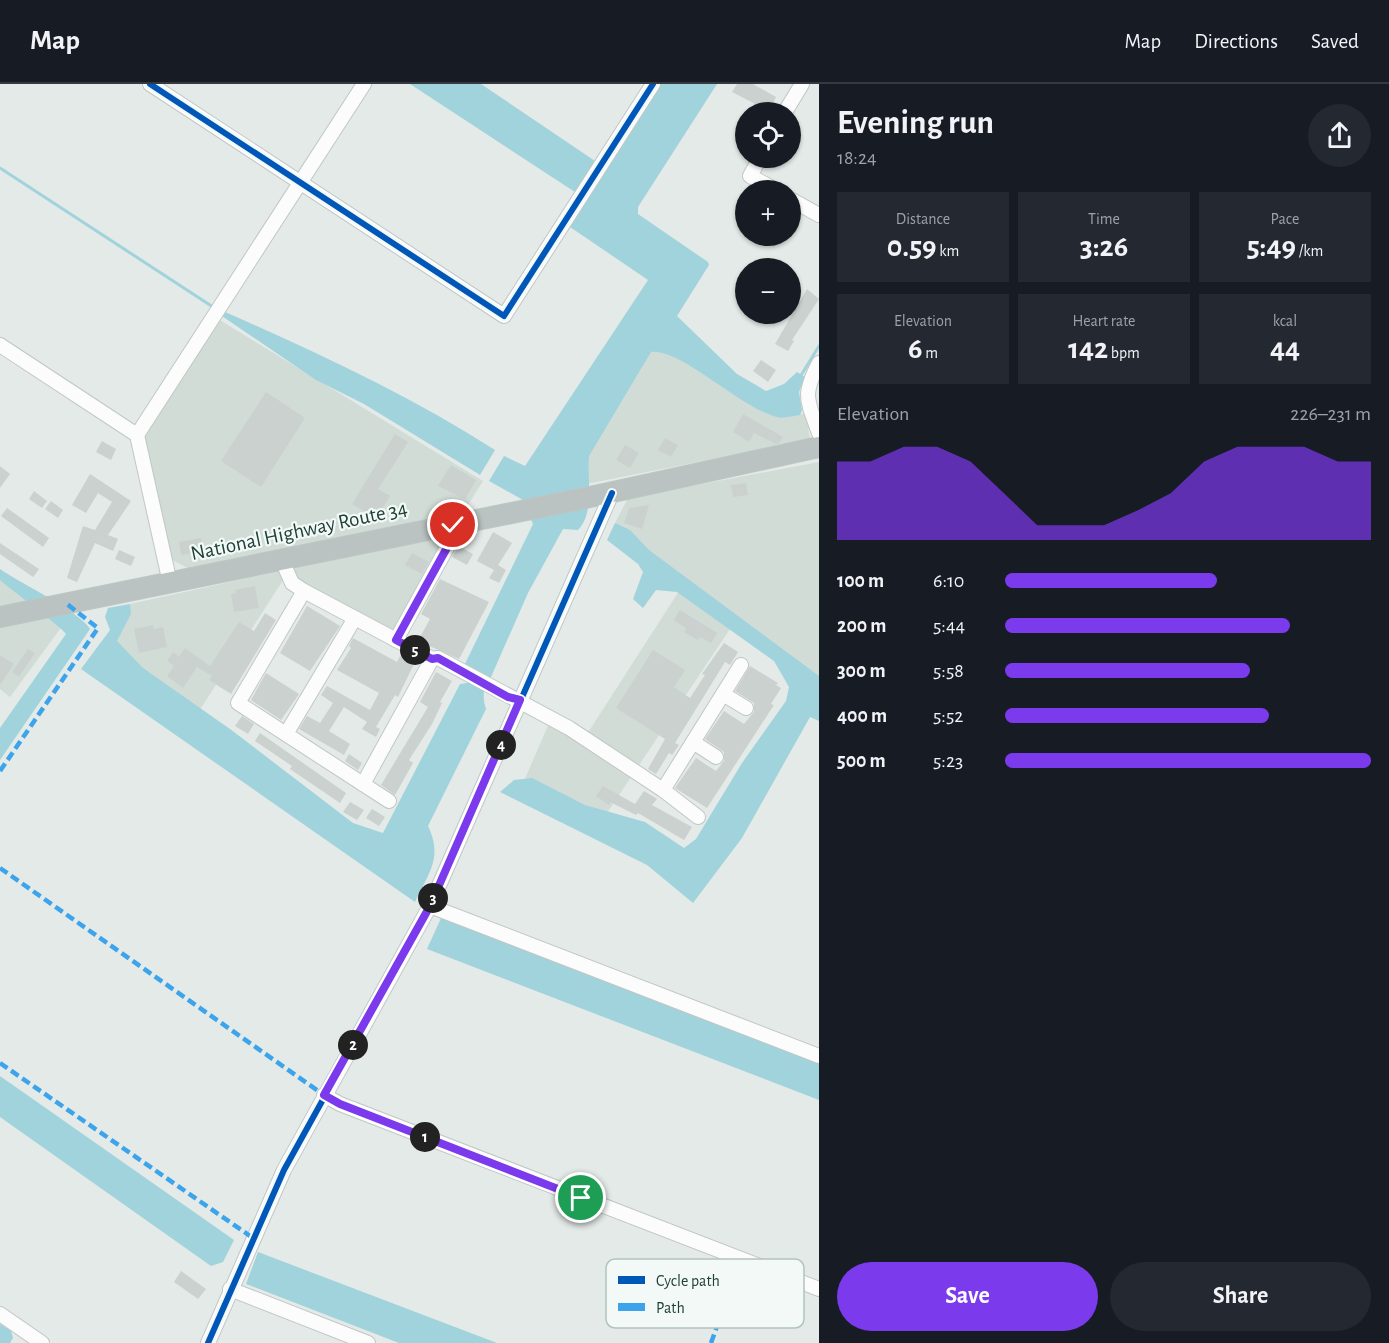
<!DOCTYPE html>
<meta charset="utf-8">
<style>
:root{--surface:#171b24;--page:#242831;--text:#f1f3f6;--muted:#9ea1a6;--line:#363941;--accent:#7c3aed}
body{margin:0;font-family:"Alegreya Sans",sans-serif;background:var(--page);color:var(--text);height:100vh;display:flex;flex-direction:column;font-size:22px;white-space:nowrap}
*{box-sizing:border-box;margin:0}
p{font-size:20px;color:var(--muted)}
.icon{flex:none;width:33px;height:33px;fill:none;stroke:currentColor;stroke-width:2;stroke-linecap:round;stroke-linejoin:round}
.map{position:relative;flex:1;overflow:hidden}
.side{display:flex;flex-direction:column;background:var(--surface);width:570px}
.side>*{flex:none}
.tools{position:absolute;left:735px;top:18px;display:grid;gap:12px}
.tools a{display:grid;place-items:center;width:66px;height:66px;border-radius:50%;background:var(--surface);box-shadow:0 2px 4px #0004;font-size:30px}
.pin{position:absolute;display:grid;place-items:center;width:51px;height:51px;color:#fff;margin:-26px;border:3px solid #fff;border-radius:50%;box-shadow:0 2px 6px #0007}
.km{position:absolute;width:30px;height:30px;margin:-15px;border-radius:50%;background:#222;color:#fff;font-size:16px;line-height:30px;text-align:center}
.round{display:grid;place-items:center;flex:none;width:63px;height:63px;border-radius:32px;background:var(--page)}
.overview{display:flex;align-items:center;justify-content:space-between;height:102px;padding:0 18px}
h1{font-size:33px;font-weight:700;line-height:45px}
.stats{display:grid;grid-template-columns:repeat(3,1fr);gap:9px;height:102px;padding:6px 18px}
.stats div{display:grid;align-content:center;border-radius:0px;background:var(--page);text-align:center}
.stats b{font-size:30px;font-weight:700}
.stats small{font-size:16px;font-weight:400}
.stats p{font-size:16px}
.chart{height:168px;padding:12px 18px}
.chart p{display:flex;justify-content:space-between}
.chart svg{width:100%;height:108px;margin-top:6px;fill:var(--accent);opacity:.7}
.action{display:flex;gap:12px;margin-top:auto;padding:12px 18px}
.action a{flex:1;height:69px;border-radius:36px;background:var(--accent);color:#fff;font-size:24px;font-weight:700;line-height:69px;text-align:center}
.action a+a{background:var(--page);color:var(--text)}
ul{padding:0 18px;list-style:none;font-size:20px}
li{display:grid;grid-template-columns:96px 72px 1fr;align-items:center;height:45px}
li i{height:15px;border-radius:8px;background:var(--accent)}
header{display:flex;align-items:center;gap:36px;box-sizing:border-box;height:84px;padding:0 30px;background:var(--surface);border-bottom:2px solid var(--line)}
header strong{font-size:28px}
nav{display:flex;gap:33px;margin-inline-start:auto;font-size:21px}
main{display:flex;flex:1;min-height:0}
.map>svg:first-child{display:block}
.built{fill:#d1dcd7}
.water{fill:#a1d3dc}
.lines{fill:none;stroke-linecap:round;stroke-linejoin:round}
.stream{stroke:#a1d3dc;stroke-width:3}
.building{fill:#cbd1cf}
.minor-casing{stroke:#c1c7c5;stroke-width:16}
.highway-casing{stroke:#bcc7c3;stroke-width:22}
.minor{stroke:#fbfcfb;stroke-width:14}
.highway{stroke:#bac3c1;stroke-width:20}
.quiet{stroke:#3da4ec;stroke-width:4.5;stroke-dasharray:9 4.5;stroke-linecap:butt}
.cycleway-casing{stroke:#f2f9f6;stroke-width:10}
.cycleway{stroke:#0057b8;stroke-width:6}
.route-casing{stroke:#fff;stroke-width:12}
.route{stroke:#7c3aed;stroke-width:8}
.labels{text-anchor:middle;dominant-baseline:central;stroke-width:4.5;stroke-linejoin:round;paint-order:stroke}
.street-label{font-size:21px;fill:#204038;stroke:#f2f9f6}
.key{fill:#f2f9f6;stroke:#b3c2bd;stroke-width:1.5}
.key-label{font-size:16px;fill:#204038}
</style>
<header>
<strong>Map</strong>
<nav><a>Map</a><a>Directions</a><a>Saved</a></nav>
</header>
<main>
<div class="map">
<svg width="819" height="1259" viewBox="0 0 819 1259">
<rect width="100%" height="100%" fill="#e4eae7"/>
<g class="built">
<path d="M218,235L483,397L463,429L189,485L169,474L144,349Z"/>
<path d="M651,254L784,329L806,330L810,356L581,401L590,358Z"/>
<path d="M819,378V601L732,542L605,732L524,697L553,630L589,647L681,504L615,439L628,414Z"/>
<path d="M453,449L396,549L285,493L196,632L106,559L130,520Z"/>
<path d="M0,490L63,541L10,613L0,605Z"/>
</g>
<g class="water">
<path d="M410,0H481L598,79L578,110Z"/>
<path d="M661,0H717L638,123V130L708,178L709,181L677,232L737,290L766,307L784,300L797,288L805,293L799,308L802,326L800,331C793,332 783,335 777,333C740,324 681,264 651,268L589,372C587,394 595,429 578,446L563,445L528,509L491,593C483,603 482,613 486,625L428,742C443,774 429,788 415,818L81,585L110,546L105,533L108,524L130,520L131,530L117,557L143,584L230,645L353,739L383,749L460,600L467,599L471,588L463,584L533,440L523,416L489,397L504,372L525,382L648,196L570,143Z"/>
<path d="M225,228C318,269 409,311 495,366L480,391L364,320L316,296L222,232Z"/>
<path d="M615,439L630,446L649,466L819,592V637L810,633L742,754L693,819L647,781L500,708L514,696L532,694L585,721L645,738L684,764L696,755L742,679L786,617L789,603L774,577L677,508L656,506L643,524L633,515L643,488L638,480L607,456Z"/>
<path d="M0,485C21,500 78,526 90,545L0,676V644L66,550C63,544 10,505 0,496Z"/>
<path d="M442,832L819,980V1016L427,865Z"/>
<path d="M0,992L234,1156L223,1178L211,1182L0,1033Z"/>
<path d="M258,1168L497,1259H399L246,1200Z"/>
<path d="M0,1240L11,1247L13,1254L10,1259H0Z"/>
</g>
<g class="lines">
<g class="stream">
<path d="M0,84L213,223"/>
<path d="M800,293L819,262"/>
</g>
</g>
<g class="building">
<path d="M737,0H753L776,13L769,27L732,8Z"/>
<path d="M807,205L819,215L792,256L794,257L788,267L775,260Z"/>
<path d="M761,276L776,286L768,298L753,287Z"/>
<path d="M266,308L305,334L261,403L221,377Z"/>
<path d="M743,330L783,353L779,359L776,360L754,349L749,358L733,348Z"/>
<path d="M395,350L408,358L378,405L390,412L376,434L352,420Z"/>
<path d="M665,354L678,361L671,373L658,366Z"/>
<path d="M102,357L116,365L111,376L96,368Z"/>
<path d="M625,361L639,369L630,384L616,376Z"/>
<path d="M451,381L476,396L465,415L438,402Z"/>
<path d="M0,382L10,390L0,404Z"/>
<path d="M90,390L131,417L108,451L118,455L113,467L95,459L77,498L67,494L83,442L95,446L112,418L98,409L86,429L72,421Z"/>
<path d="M746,399L748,411L733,413L731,401Z"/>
<path d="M34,407L47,417L42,424L29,415Z"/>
<path d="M51,417L63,426L58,434L45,425Z"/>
<path d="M649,421L642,445L624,439L629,424Z"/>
<path d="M7,424L49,454L43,463L1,432Z"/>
<path d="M493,448L512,459L498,481L506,486L499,499L489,494L494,486L477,477Z"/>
<path d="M201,454L204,467L181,471L179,458Z"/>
<path d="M0,459L39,485L33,493L0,470Z"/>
<path d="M458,462L473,470L467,481L452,473Z"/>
<path d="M119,466L135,473L131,482L115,475Z"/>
<path d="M412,469L429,478L422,490L405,481Z"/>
<path d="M440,495L489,518L459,575L418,557L430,535L421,530Z"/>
<path d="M255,502L259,524L234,528L231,510L236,509L235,506Z"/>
<path d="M307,522L340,542L310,587L280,569Z"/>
<path d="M680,526L717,549L711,559L700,553L698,556L684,548L686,544L674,536Z"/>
<path d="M265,529L276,536L231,610L209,596L212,592L197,583L183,604L167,592L174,582L167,577L173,568L179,573L185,564L210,582L239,538L254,547Z"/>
<path d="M153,541L154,545L163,543L167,563L139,569L134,545Z"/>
<path d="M353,554L397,578L400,572L414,580L398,613L395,611L376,643L380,645L376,653L362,645L367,638L344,623L329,647L350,660L344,671L299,645L307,632L320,639L333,619L321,611L327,602L370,626L379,609L337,586L351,564L349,562Z"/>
<path d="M724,559L738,568L730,581L725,578L675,659L679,661L672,671L669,669L656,690L648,685L665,655L616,624L653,566L685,586L674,603L690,614L705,591L702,590Z"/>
<path d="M28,565L35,569L19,593L12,588Z"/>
<path d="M0,571L14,580L0,601Z"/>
<path d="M750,582L778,599L776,601L781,604L771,620L774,621L707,724L675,704L696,674L716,687L724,677V668L705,655L724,627L744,640L754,628V619L735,607Z"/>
<path d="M436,588L452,597L440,618L442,619L432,640L409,676L413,679L395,711L381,701L428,623L420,618Z"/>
<path d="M266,589L299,610L281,636L251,616Z"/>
<path d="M242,632L254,640L248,650L235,642Z"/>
<path d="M260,649L346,709L340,719L290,685L292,682L255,657Z"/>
<path d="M349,670L362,679L358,686L345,677Z"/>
<path d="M603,702L635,720L644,707L657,715L652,721L692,743L684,756L638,729L636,731L610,718L609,721L596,712Z"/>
<path d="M350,718L364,726L357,736L343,728Z"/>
<path d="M372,725L385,733L379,742L366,734Z"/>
<path d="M181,1187L206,1205L198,1215L174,1198Z"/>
</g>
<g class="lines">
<defs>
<g id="minor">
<path d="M150,0L504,232L653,0"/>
<path d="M785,28L802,0"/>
<path d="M760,74L750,92L776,106"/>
<path d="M790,115L819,131"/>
<path d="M0,261L137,351L170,499"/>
<path d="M819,279C802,311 807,316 819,349"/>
<path d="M137,351L364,0"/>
<path d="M281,474L292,499L304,507L432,575"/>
<path d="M304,507L238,619L389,717"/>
<path d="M396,556L454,451L453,441"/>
<path d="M723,610L746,624"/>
<path d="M286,650L355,534"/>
<path d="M693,658L716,673"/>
<path d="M363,700L432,575L438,574L569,644L663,706L698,733"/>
<path d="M663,706L741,581"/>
<path d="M430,822L819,972"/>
<path d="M324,1011L340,1020L819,1205"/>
<path d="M230,1205L368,1259"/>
<path d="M0,1230L42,1259"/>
<path d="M208,1259L284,1086L430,822L612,409"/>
</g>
<path id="highway" d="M0,533L590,413L819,363"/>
</defs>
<use href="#minor" class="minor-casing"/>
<use href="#highway" class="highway-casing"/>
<use href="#minor" class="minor"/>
<use href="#highway" class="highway"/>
<g class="quiet">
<path d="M0,687L98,544L67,520"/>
<path d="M0,784L324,1011"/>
<path d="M0,979L253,1154"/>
<path d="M711,1259L741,1176"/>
</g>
<defs>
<g id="cycleway">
<path d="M150,0L504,232L653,0"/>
<path d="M208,1259L284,1086L430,822L612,409"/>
</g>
</defs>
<use href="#cycleway" class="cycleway-casing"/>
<use href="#cycleway" class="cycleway"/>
</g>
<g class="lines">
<defs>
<path id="route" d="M453,441L454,451L396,556L432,575L438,574L508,613L520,616L430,822L324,1011L340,1020L581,1114"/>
</defs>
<use href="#route" class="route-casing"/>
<use href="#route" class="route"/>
</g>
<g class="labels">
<g class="street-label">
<text transform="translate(299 447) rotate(-12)">National Highway Route 34</text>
</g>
</g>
<rect x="606" y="1175" width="198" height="69" rx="9" class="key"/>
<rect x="618" y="1192" width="27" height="8" fill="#0057b8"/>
<rect x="618" y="1219" width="27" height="8" fill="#3da4ec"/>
<g class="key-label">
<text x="656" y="1202">Cycle path</text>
<text x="656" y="1229">Path</text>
</g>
</svg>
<div class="tools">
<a><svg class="icon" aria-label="locate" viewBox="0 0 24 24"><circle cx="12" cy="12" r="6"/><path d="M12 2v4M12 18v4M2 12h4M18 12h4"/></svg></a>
<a>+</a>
<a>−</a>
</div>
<div class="pin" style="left:581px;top:1114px;background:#1e9e55"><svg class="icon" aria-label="arrive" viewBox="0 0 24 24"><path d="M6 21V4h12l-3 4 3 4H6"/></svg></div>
<div class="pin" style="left:453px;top:441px;background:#d93025"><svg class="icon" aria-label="check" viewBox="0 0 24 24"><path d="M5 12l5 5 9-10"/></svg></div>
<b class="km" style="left:425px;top:1053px">1</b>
<b class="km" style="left:353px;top:961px">2</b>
<b class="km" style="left:433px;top:814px">3</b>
<b class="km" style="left:501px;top:661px">4</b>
<b class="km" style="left:415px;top:566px">5</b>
</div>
<section class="side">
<div class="overview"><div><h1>Evening run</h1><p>18:24</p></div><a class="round"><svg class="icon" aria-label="share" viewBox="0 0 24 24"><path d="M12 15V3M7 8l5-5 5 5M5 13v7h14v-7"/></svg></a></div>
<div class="stats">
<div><p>Distance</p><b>0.59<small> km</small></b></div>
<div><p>Time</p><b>3:26</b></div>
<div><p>Pace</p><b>5:49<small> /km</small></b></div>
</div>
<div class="stats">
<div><p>Elevation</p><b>6<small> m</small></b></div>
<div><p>Heart rate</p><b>142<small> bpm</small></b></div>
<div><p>kcal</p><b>44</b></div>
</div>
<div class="chart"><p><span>Elevation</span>226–231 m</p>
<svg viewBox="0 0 160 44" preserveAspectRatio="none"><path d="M0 44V12L10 12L20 6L30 6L40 12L50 25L60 38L70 38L80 38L90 32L100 25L110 12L120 6L130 6L140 6L150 12L160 12V44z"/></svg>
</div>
<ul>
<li><b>100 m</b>6:10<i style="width:58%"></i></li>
<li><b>200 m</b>5:44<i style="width:78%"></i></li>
<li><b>300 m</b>5:58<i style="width:67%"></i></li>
<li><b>400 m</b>5:52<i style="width:72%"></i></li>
<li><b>500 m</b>5:23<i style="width:100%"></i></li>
</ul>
<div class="action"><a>Save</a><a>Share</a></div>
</section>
</main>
